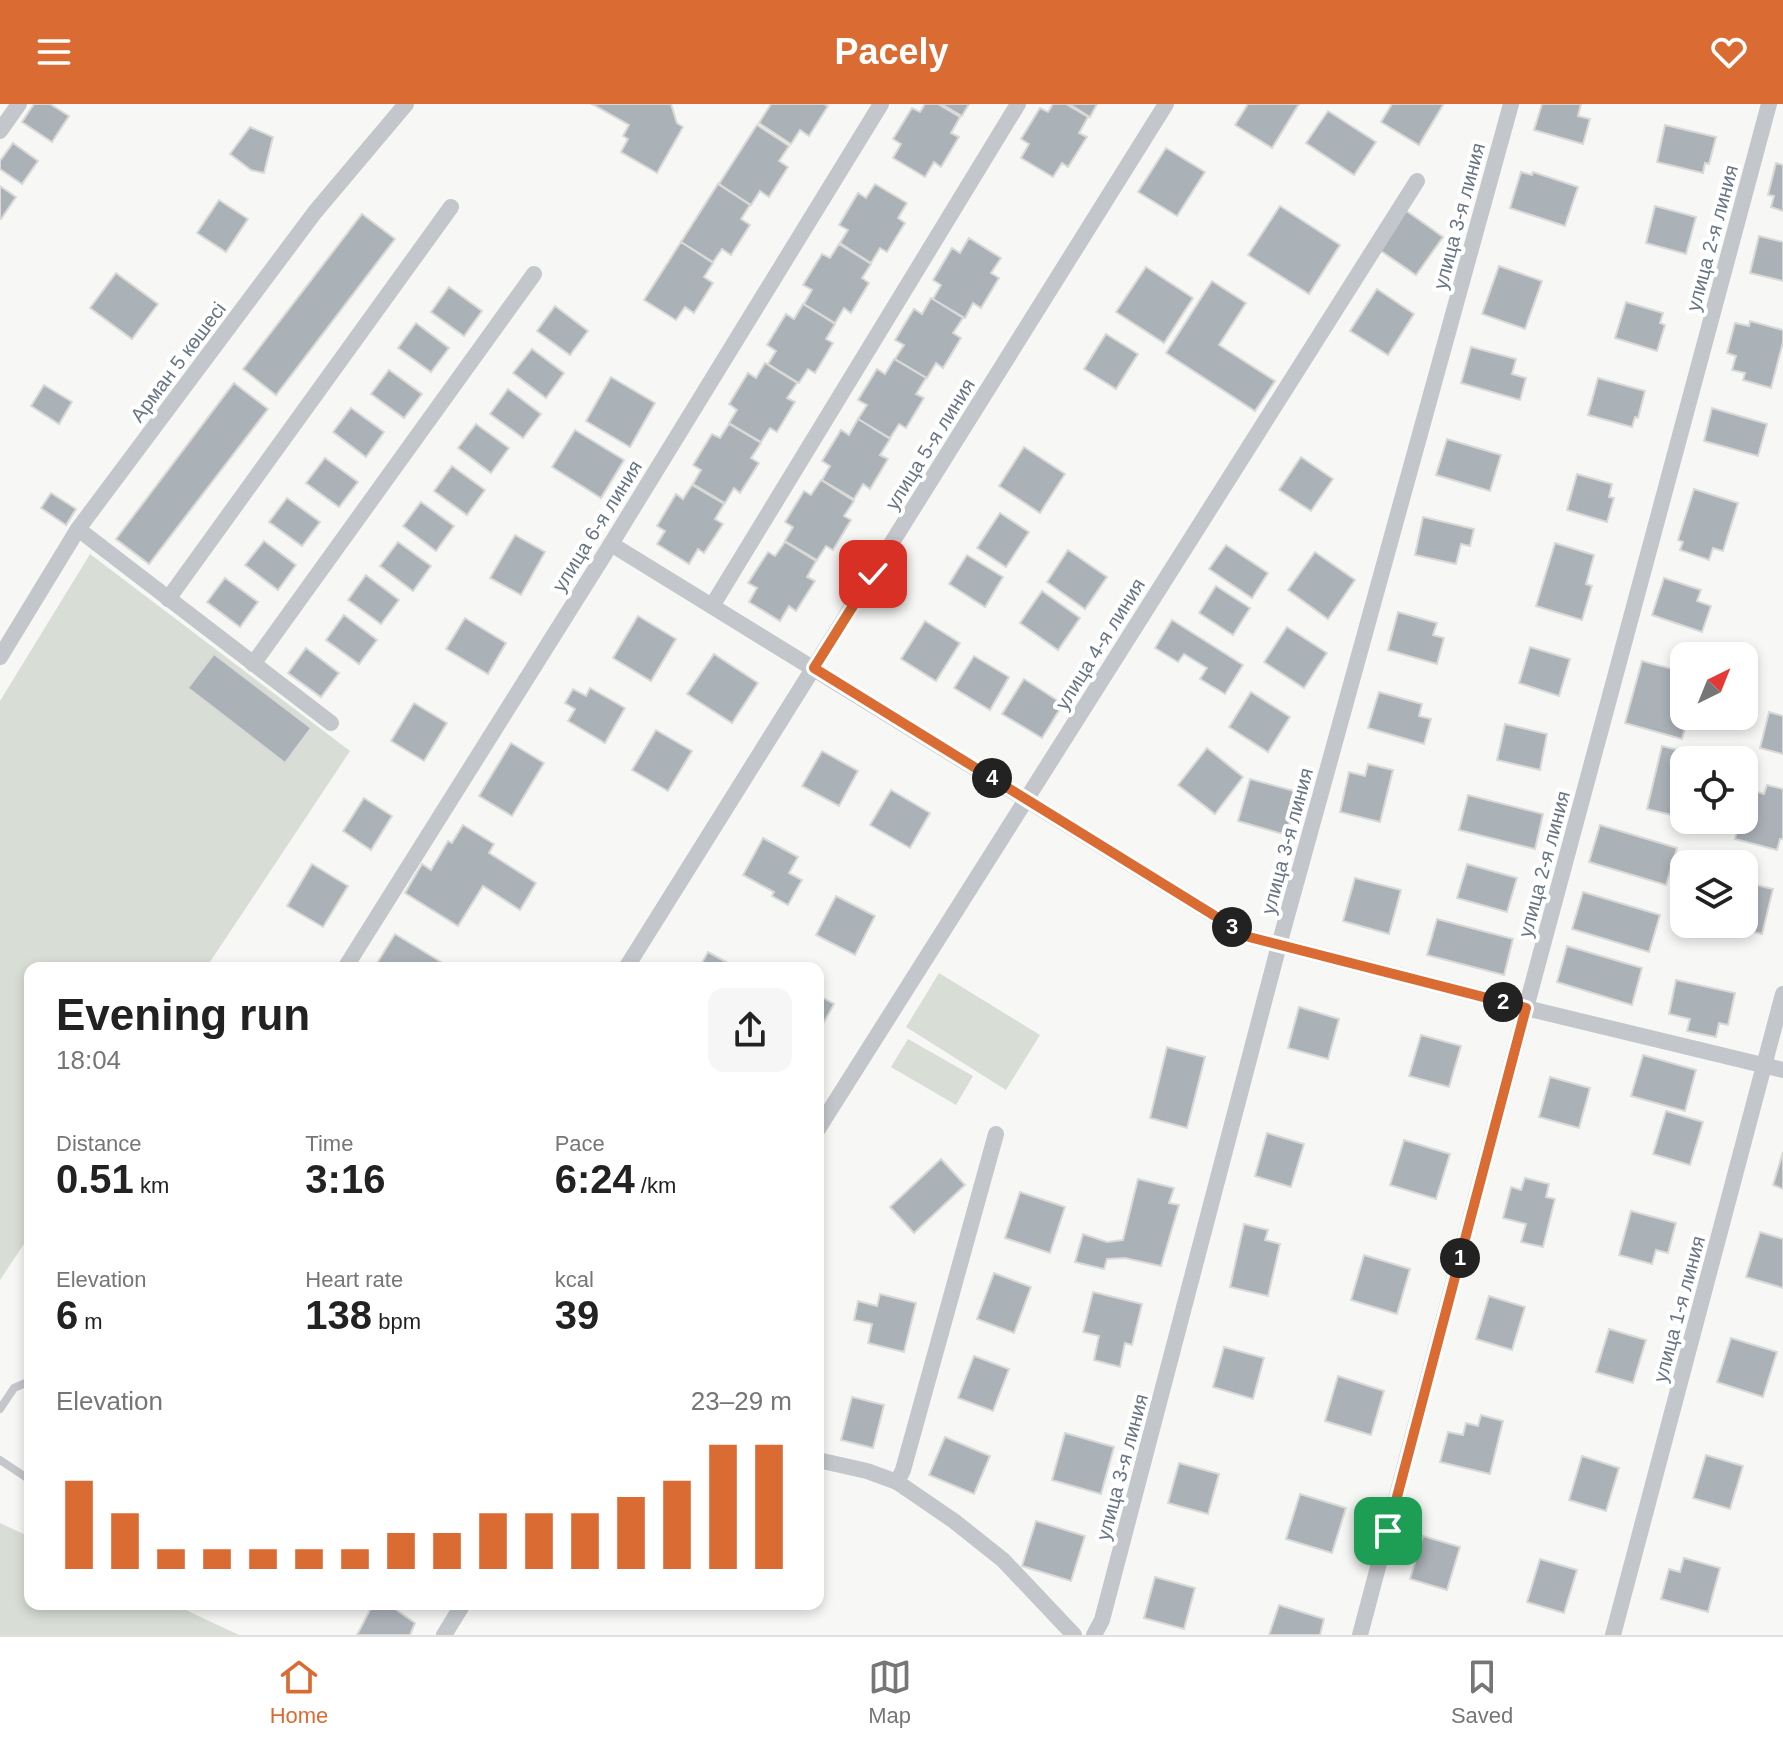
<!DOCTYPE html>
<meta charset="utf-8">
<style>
:root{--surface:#fff;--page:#f6f6f6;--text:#222;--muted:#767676;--line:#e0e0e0;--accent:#d96b33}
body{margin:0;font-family:Arial,sans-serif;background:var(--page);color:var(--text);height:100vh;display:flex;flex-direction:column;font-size:30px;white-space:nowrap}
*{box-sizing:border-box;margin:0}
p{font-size:26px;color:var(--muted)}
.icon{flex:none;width:44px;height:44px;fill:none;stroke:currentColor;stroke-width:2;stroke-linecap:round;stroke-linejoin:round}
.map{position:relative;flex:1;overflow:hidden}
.side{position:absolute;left:24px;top:858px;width:800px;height:648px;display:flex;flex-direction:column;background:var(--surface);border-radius:16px;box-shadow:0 4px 12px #0003}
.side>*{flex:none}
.needle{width:52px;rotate:43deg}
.fabs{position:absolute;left:1670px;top:538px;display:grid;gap:16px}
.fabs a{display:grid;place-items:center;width:88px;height:88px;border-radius:16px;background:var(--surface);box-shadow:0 4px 12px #0003;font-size:40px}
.pin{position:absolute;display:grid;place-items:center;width:68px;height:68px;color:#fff;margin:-34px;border-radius:16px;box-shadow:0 4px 12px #0006}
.km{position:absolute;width:40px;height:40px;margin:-20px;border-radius:50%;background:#222;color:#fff;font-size:22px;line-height:40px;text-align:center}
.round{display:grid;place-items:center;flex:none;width:84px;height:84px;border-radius:16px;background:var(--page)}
.summary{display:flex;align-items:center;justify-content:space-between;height:136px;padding:0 32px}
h1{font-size:44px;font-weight:700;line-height:60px}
.metrics{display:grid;grid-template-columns:repeat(3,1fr);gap:12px;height:136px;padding:8px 32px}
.metrics div{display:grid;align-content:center}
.metrics b{font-size:40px;font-weight:700}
.metrics small{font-size:22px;font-weight:400}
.metrics p{font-size:22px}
.chart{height:224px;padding:16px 32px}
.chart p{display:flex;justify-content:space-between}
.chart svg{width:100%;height:144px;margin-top:8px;stroke:var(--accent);stroke-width:6}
header{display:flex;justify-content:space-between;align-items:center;height:104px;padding:0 32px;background:var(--accent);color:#fff;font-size:36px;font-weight:700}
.tab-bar{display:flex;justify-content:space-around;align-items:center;height:112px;border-top:2px solid var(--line);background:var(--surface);font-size:22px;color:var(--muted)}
.tab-bar a{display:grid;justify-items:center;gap:4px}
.tab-bar .active{color:var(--accent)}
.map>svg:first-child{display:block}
.green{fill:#d8ded6}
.building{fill:#aab1b7;stroke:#d9d9d7;stroke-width:2}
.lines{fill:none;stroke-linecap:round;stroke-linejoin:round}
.lane{stroke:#c3c6ca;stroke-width:8}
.street{stroke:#c3c6ca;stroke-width:16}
.route-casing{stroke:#fff;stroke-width:16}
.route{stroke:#d96b33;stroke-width:10}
.labels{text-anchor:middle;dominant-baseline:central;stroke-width:8;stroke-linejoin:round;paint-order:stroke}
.street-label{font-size:20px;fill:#687584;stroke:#fff}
</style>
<header><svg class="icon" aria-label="menu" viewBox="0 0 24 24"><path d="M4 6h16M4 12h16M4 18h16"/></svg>Pacely<svg class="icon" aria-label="heart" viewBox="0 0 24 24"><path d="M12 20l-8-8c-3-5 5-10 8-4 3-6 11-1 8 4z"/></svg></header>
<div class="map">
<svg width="1783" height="1531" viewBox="0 0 1783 1531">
<rect width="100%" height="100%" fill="#f7f7f5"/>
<g class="green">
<path d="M90,450L350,647L206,864H30V1131L0,1176V597Z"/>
<path d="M939,869L1040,931L1006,986L906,923Z"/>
<path d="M908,935L973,972L956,1001L891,963Z"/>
<path d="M0,1419L30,1433V1500H173L239,1531H0Z"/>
</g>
<g class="building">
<path d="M34,0H50L69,12L52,38L22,18Z"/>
<path d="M592,0H671L677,19L683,23L657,69L621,48L628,35L623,32L629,21Z"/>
<path d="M771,0H824L828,2L809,32L800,26L791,40L759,19Z"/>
<path d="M925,0H938L960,13L951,29L959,33L941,63L934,58L925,73L893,54L901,40L893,35L912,4L920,8Z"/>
<path d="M941,0H969L962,12Z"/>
<path d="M1053,0H1066L1088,13L1079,29L1087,33L1068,63L1062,59L1053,73L1021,54L1029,40L1021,35L1040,4L1048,8Z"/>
<path d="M1069,0H1097L1090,13Z"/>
<path d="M1248,0H1299L1272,44L1235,21Z"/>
<path d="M1392,0H1442L1443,1L1419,41L1381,18Z"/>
<path d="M1542,0H1581L1578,12L1590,15L1583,40L1534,26Z"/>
<path d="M1328,7L1376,38L1354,71L1306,39Z"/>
<path d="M757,21L789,42L779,57L788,63L769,93L760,87L751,101L719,80Z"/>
<path d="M1665,21L1716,33L1709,60L1705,59L1703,69L1657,58Z"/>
<path d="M250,23L273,33L264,69L251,66L230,50Z"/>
<path d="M13,39L38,57L22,80L0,65V57Z"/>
<path d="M1166,44L1205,68L1177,112L1138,88Z"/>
<path d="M1776,59L1783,61V107L1771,103L1774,92L1768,91Z"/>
<path d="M1521,68L1532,71L1533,68L1578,83L1565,122L1510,104Z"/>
<path d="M718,80L750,101L741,115L750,121L731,151L722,145L713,158L681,138Z"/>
<path d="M875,80L907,99L898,114L905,119L887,148L880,144L871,159L840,139L848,126L839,121L858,89L866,94Z"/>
<path d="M0,82L16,93L1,115H0Z"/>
<path d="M219,96L248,115L226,148L197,129Z"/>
<path d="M1280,102L1340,141L1309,190L1248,151Z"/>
<path d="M1655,102L1696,113L1686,150L1646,139Z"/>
<path d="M1405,106L1443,133L1416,171L1378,145Z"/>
<path d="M362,110L395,135L276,291L243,265Z"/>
<path d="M1759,132L1783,138V177L1750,169Z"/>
<path d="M969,134L1001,154L991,169L999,174L981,204L973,199L965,214L933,195L941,181L933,176L952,144L960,149Z"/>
<path d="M681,138L713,159L704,173L713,179L694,209L685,203L676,216L644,196Z"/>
<path d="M839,140L871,160L862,174L869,179L851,209L844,204L835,219L804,200L812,186L803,181L822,150L830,154Z"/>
<path d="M1499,162L1542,177L1525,225L1482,210Z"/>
<path d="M1146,163L1193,194L1164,239L1116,208Z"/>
<path d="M116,169L158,200L132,235L90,204Z"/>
<path d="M1212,177L1246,199L1219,241L1275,277L1255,307L1166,249Z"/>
<path d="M449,183L482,207L464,232L431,208Z"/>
<path d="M1377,185L1414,210L1388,251L1350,227Z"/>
<path d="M931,194L963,214L953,229L961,234L943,264L936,259L927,274L895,255L904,241L895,236L914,205L922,210Z"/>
<path d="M1626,198L1663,209L1660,219L1665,221L1657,247L1615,234Z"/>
<path d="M803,200L835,220L826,235L833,239L815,269L808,265L799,279L768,260L776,247L767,241L786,210L794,215Z"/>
<path d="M555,202L588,227L570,251L537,227Z"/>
<path d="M1750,217L1783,226V238L1771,284L1743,276L1745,269L1732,266L1736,252L1727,249L1735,219L1749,222Z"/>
<path d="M416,219L449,244L431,268L398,244Z"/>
<path d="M1106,230L1138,250L1116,285L1084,265Z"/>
<path d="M1471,243L1516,255L1512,270L1526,274L1520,296L1461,279Z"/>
<path d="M532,245L564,269L546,294L513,269Z"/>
<path d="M894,255L926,274L916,290L924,294L906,324L899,320L890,334L858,315L867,301L858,296L877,265L885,270Z"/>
<path d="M765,259L797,279L787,294L795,298L777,328L770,324L761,338L729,319L737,306L729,300L748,269L756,274Z"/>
<path d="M389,266L422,290L404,314L371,290Z"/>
<path d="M611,273L655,299L630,343L586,317Z"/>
<path d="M1598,274L1645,287L1638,314L1635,313L1632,323L1588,311Z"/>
<path d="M234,279L268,305L149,460L116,435Z"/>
<path d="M44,281L72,298L59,320L31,302Z"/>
<path d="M508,285L541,310L523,334L490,310Z"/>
<path d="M351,304L384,328L366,353L333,328Z"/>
<path d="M1712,304L1767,320L1758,352L1704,337Z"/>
<path d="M858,315L890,335L880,351L888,355L870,385L863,380L854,395L822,376L830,362L822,357L841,326L849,331Z"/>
<path d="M476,320L509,344L491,369L458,344Z"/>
<path d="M729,320L761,339L751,354L759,359L740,389L734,384L725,399L693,380L701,366L693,361L712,330L720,334Z"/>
<path d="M575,326L624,356L601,394L552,363Z"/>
<path d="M1447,335L1501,351L1490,387L1436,371Z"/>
<path d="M1024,343L1065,370L1040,409L999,382Z"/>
<path d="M1301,353L1333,375L1311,407L1279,386Z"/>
<path d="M325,354L358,378L339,403L306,379Z"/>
<path d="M452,362L485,386L467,411L434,387Z"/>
<path d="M1577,370L1612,380L1609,393L1614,394L1607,418L1567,406Z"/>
<path d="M821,376L854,397L844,412L851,416L833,446L826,442L817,456L785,437L793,423L785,418L804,387L811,391Z"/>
<path d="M692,381L724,400L715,415L723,420L704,449L698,445L689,460L657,440L665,427L657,422L676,390L683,395Z"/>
<path d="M1694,385L1738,399L1723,447L1713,444L1709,456L1680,446L1683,438L1678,436Z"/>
<path d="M51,389L76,405L66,421L41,404Z"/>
<path d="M287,394L320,418L302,442L269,418Z"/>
<path d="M421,398L454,422L436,447L403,422Z"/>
<path d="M1000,409L1029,428L1006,463L977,444Z"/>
<path d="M1423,413L1474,425L1470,442L1461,440L1456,460L1415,451Z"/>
<path d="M515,431L545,448L521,491L490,474Z"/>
<path d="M264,437L296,461L278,486L245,461Z"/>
<path d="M398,438L431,462L413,487L380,462Z"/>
<path d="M785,438L816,457L807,473L815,477L796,507L789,502L780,517L749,498L757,484L748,479L768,448L775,452Z"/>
<path d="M1555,439L1594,451L1586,480L1592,482L1582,516L1536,502Z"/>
<path d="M1226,441L1268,469L1252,494L1209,465Z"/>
<path d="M1068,446L1107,473L1085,505L1047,478Z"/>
<path d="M1315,448L1355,476L1328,515L1288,486Z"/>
<path d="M967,451L1003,473L985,503L949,480Z"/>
<path d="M366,471L399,496L381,520L348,496Z"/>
<path d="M225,474L258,498L240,523L207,498Z"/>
<path d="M1664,474L1701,486L1697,497L1711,502L1702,528L1652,511Z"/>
<path d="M1216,482L1250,504L1233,531L1199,509Z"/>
<path d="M1042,487L1080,514L1058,546L1020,519Z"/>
<path d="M1398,508L1437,519L1433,531L1444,534L1437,560L1388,546Z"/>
<path d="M344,511L377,536L359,560L326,536Z"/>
<path d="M638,512L676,535L651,577L613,554Z"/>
<path d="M465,514L506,539L488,570L446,545Z"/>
<path d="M1172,516L1243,561L1225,590L1200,575L1207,564L1184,550L1178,558L1155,544Z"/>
<path d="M925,517L960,539L936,577L901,555Z"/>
<path d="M1287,523L1327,549L1304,584L1264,558Z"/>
<path d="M1530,543L1570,555L1559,592L1519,579Z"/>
<path d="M306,544L339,569L321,593L288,569Z"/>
<path d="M214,550L311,624L285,659L188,584Z"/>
<path d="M714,550L758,579L732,619L687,590Z"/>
<path d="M974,552L1009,573L990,606L954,584Z"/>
<path d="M1642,557L1684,568V597L1678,618L1686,621L1682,635L1625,619Z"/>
<path d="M1024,575L1063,600L1042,634L1002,610Z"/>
<path d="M590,584L625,604L605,639L568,617L575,605L565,599L573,585L586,592Z"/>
<path d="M1251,588L1290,613L1268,648L1229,623Z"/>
<path d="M1379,588L1422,600L1419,612L1431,615L1424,640L1368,624Z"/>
<path d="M414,599L447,619L424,657L391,637Z"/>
<path d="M1769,608L1783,612V650L1760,644Z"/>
<path d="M1505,620L1547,630L1540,666L1497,656Z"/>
<path d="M656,626L692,647L668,687L632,666Z"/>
<path d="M511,639L544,659L512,712L479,692Z"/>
<path d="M1662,642L1702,652L1701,656H1684V714L1647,705Z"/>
<path d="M1207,644L1243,673L1215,710L1178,681Z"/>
<path d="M822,647L858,667L839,702L802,682Z"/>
<path d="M1368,660L1393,666L1380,718L1340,708L1349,668L1365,672Z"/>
<path d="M1250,675L1298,688L1286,731L1238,717Z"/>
<path d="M1767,681L1783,685V735H1780L1777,746L1735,735L1739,716H1744V698L1747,685L1764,690Z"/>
<path d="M891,686L930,709L910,744L870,721Z"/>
<path d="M1468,691L1543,710L1535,745L1459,726Z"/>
<path d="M364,694L392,712L371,746L343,727Z"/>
<path d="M463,721L494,740L489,749L536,779L520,806L483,782L458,822L405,789L422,760L431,766L448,737L452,739Z"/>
<path d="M1600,721L1677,744L1666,781L1589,758Z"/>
<path d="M763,734L798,753L789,769L802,776L788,801L772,792L774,788L743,771Z"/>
<path d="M312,760L348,782L323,823L287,802Z"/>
<path d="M1467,760L1517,774L1507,808L1457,794Z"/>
<path d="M1355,774L1401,786L1389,830L1343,817Z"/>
<path d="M1744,778L1773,785L1762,830L1720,820H1744Z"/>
<path d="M1583,788L1660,811L1649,848L1572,825Z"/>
<path d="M836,792L875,812L855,851L816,831Z"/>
<path d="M1437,815L1513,835L1504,871L1427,851Z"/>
<path d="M395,830L449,863L448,864H374Z"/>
<path d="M1567,842L1642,864L1632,901L1557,878Z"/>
<path d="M708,848L737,864H699Z"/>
<path d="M1676,876L1735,889L1728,921L1719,919L1716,933L1687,927L1690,915L1669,910Z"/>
<path d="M818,891L834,900L818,929Z"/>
<path d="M1299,903L1339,915L1328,955L1288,944Z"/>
<path d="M1421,931L1461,942L1449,983L1409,972Z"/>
<path d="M1167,943L1205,953L1187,1024L1150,1014Z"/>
<path d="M1643,951L1696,966L1685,1007L1631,992Z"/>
<path d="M1550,973L1590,984L1579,1024L1539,1013Z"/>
<path d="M1666,1007L1703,1018L1690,1061L1653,1050Z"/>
<path d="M1267,1029L1304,1040L1291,1083L1255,1072Z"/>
<path d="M1404,1036L1450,1050L1436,1095L1390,1081Z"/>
<path d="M1783,1048V1085L1773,1081Z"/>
<path d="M941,1055L965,1081L914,1129L890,1103Z"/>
<path d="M1525,1074L1549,1080L1546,1093L1555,1095L1543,1143L1521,1138L1526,1120L1503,1114L1511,1083L1521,1086Z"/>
<path d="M1138,1075L1174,1084L1169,1099L1179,1101L1161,1162L1125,1154L1107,1155L1104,1165L1075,1158L1083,1130L1107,1138L1123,1136Z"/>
<path d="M1020,1088L1065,1103L1050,1149L1005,1134Z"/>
<path d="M1631,1107L1676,1119L1668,1149L1656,1146L1652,1160L1619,1151Z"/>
<path d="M1244,1120L1268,1126L1265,1136L1280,1140L1268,1192L1230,1183Z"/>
<path d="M1760,1128L1783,1135V1184L1746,1173Z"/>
<path d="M1364,1151L1410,1165L1397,1210L1351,1196Z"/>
<path d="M994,1169L1031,1183L1014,1229L977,1215Z"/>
<path d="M1093,1188L1142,1200L1132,1241L1125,1239L1120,1263L1094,1256L1099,1232L1083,1228Z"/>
<path d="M880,1190L916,1199L904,1248L868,1239L872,1220L854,1216L858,1197L877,1202Z"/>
<path d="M1489,1192L1525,1203L1512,1246L1476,1235Z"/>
<path d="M1609,1225L1646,1236L1633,1279L1596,1268Z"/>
<path d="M1731,1234L1777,1248L1763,1293L1717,1278Z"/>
<path d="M1224,1243L1264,1254L1253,1295L1213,1283Z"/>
<path d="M974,1252L1009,1265L993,1307L958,1294Z"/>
<path d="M1338,1272L1384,1287L1371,1331L1325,1317Z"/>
<path d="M852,1293L884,1301L873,1344L841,1336Z"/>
<path d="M1481,1311L1503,1317L1490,1370L1440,1358L1448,1328L1463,1331L1466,1319L1478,1322Z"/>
<path d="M1065,1329L1114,1343L1101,1390L1052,1376Z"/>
<path d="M945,1333L990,1352L974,1390L929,1371Z"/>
<path d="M1706,1351L1743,1362L1730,1405L1693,1394Z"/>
<path d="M1582,1352L1619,1364L1606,1407L1569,1396Z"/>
<path d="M1179,1359L1219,1370L1208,1410L1168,1399Z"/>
<path d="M1300,1390L1346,1404L1332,1449L1286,1435Z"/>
<path d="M1036,1417L1085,1432L1071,1477L1022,1462Z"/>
<path d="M1423,1432L1460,1443L1447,1486L1410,1475Z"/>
<path d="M1684,1454L1720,1464L1708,1508L1661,1495L1669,1465L1680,1468Z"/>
<path d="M1540,1455L1577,1466L1564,1509L1527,1498Z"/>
<path d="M1155,1473L1195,1484L1184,1525L1144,1514Z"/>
<path d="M373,1500H388L415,1519L410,1531H357Z"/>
<path d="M1279,1501L1324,1515L1320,1531H1269Z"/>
</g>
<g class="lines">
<g class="lane">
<path d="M0,1305L14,1284L30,1277"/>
<path d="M0,1356L30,1376"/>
</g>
<g class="street">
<path d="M0,27L19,0"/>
<path d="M78,425L331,619"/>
<path d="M611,440L1249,833L1526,904L1783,966"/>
<path d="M168,495L451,103"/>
<path d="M712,502L1018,0"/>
<path d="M0,553L78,425L315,108L406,0"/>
<path d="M253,560L534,170"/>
<path d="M345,864L611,440L881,0"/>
<path d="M626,864L1166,0"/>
<path d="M818,1025L1417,77"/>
<path d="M818,1356L867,1367L897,1378L954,1417L1003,1456L1074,1531"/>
<path d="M897,1378L903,1366L996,1030"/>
<path d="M444,1531L463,1500"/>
<path d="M1094,1531L1102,1516L1279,841L1511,0"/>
<path d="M1360,1531L1526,904L1769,0"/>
<path d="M1613,1531L1783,890"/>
</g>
</g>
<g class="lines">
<defs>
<path id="route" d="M873,470L814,564L1249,833L1526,904L1388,1427"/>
</defs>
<use href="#route" class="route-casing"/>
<use href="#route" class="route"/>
</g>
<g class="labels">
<g class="street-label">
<text transform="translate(1459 112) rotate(-75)">улица 3-я линия</text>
<text transform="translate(1712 134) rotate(-75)">улица 2-я линия</text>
<text transform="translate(178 258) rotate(-53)">Арман 5 көшесі</text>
<text transform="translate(930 340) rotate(-58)">улица 5-я линия</text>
<text transform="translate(597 422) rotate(-58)">улица 6-я линия</text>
<text transform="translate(1100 540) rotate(-58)">улица 4-я линия</text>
<text transform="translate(1287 737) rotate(-75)">улица 3-я линия</text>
<text transform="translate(1544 760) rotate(-75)">улица 2-я линия</text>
<text transform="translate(1679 1205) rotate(-75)">улица 1-я линия</text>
<text transform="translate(1122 1363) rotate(-75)">улица 3-я линия</text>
</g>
</g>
</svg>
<div class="fabs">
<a><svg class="needle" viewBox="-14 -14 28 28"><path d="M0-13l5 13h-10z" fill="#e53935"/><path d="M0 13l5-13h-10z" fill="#767676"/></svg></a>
<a><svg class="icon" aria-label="locate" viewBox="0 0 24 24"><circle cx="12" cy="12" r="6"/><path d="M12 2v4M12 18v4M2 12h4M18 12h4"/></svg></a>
<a><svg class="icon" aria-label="layers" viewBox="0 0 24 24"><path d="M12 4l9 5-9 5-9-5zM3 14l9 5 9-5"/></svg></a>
</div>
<div class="pin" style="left:1388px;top:1427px;background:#1e9e55"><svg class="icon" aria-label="arrive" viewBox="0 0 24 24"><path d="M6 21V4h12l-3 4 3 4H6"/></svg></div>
<div class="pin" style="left:873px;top:470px;background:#d93025"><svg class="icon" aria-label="check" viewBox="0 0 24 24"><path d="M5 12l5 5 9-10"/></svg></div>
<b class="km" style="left:1460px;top:1154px">1</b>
<b class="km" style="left:1503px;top:898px">2</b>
<b class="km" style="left:1232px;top:823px">3</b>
<b class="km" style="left:992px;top:674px">4</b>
<section class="side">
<div class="summary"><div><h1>Evening run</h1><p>18:04</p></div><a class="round"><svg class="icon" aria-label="share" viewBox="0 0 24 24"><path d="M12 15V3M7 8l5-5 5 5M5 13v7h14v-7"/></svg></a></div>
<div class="metrics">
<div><p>Distance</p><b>0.51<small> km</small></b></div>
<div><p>Time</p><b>3:16</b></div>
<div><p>Pace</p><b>6:24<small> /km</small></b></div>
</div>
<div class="metrics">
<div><p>Elevation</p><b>6<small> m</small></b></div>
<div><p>Heart rate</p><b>138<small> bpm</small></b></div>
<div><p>kcal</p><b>39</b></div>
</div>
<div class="chart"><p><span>Elevation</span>23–29 m</p>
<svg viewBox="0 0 160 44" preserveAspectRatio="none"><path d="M5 44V17M15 44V27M25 44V38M35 44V38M45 44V38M55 44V38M65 44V38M75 44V33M85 44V33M95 44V27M105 44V27M115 44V27M125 44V22M135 44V17M145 44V6M155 44V6"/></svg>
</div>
</section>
</div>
<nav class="tab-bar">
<a class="active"><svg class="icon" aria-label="home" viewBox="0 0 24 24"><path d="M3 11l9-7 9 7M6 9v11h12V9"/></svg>Home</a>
<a><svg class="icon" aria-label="map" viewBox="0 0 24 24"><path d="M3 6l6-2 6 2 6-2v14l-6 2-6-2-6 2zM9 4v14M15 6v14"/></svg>Map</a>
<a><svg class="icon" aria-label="saved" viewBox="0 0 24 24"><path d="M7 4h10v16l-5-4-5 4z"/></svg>Saved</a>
</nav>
